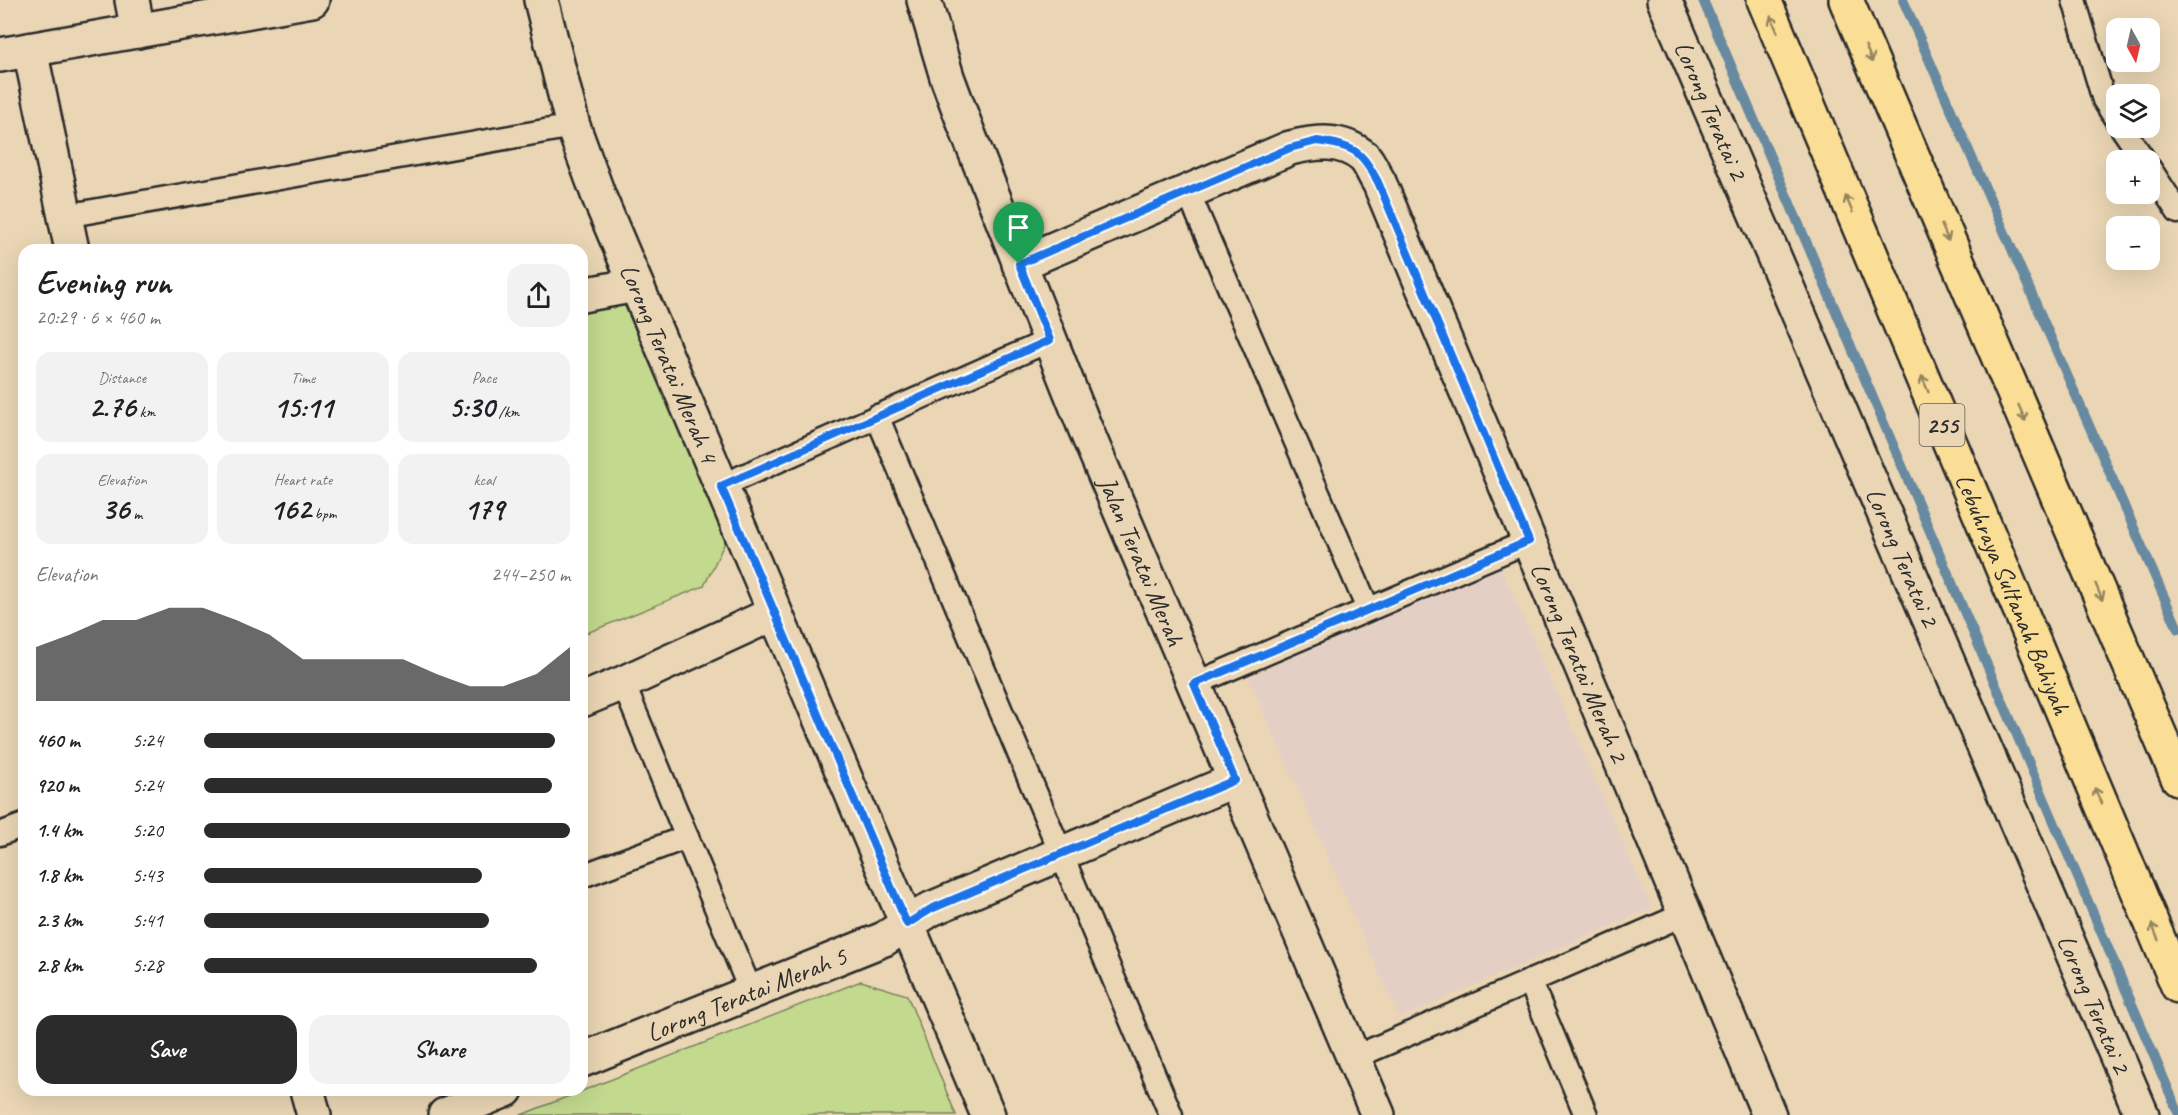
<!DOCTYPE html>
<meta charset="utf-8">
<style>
:root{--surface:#fff;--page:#f2f2f2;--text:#202124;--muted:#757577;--accent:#2b2b2b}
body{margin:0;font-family:Caveat,sans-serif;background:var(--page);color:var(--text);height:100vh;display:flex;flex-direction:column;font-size:22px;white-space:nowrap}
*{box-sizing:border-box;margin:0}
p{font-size:20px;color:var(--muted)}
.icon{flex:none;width:33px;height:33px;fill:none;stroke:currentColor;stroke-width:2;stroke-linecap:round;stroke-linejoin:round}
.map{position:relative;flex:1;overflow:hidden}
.side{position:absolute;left:18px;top:244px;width:570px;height:852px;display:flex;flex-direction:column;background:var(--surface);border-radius:18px;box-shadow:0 6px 24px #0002}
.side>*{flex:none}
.needle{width:39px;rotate:172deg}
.buttons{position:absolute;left:2106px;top:18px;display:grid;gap:12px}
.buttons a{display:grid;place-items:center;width:54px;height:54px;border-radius:12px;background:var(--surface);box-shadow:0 6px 24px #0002;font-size:30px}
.pin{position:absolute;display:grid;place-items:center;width:51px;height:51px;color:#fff;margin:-62px -26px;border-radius:50% 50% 50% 0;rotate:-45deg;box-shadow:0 0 6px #0007}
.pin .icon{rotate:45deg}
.round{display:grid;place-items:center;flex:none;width:63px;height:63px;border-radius:18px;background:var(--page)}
.headline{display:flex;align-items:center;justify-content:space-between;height:102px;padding:0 18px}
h1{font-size:33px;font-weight:700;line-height:45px}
.figures{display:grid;grid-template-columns:repeat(3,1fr);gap:9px;height:102px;padding:6px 18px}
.figures div{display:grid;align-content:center;border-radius:15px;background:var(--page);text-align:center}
.figures b{font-size:30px;font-weight:700}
.figures small{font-size:16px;font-weight:400}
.figures p{font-size:16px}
.chart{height:168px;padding:12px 18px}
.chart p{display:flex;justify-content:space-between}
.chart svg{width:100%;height:108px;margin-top:6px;fill:var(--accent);opacity:.7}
.button{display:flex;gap:12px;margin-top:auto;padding:12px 18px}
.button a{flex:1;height:69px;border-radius:18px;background:var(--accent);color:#fff;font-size:24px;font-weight:700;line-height:69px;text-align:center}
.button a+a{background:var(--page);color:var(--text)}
ul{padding:0 18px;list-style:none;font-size:20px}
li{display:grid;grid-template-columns:96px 72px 1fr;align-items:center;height:45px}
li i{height:15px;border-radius:8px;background:var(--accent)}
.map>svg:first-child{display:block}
.built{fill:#e4cfc5}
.green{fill:#c3d98e;stroke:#77825c;stroke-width:1.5}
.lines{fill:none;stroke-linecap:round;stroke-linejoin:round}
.stream{stroke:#688aa1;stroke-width:10}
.lane-casing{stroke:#2b2b2b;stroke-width:27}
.street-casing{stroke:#2b2b2b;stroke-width:38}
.primary-casing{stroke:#2b2b2b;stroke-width:38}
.lane{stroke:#ead6b4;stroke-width:22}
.street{stroke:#ead6b4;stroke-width:33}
.primary{stroke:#fbde96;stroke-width:33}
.oneway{stroke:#938460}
.route-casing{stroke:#fff;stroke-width:12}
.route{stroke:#1a73e8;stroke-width:8}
.labels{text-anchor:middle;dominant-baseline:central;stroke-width:5;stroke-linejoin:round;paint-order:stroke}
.shield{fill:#ead6b4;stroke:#645e54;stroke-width:1.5}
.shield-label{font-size:24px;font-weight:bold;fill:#2b2b2b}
.street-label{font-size:26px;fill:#2b2b2b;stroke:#ead6b4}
</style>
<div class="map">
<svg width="2178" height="1115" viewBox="0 0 2178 1115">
<rect width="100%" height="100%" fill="#ead6b4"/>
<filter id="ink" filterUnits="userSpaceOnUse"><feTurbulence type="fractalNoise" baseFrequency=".0167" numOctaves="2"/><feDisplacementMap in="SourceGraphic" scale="12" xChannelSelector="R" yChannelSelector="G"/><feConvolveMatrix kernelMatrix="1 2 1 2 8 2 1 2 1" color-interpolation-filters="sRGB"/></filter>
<g filter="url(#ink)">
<path class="built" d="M1500,566L1652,908L1399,1018L1248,677Z"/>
<g class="green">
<path d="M622,300L727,538L704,586L582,635V306Z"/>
<path d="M861,981L907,995L956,1115H521Z"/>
</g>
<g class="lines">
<g class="stream">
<path d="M1703,0L2178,1112"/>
<path d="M1903,0L2178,629"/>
</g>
<defs>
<g id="lane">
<path d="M2074,0L2104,100L2116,119"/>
<path d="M2122,128L2144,160"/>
<path d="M2150,169L2178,212"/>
<path d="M1188,192L1368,609"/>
<path d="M65,216L573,126"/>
<path d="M877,416L1171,1115"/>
<path d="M721,486L1050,340"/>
<path d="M623,683L751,992"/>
<path d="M1194,684L1529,541"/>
<path d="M0,834L24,825"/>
<path d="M582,876L687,837"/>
<path d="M1530,981L1586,1115"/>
<path d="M1353,1058L1685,914"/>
</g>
<g id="street">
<path d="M132,0L138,31"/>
<path id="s1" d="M541,0L573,126L599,197L988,1115"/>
<path id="s2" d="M924,0L947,77L966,128L1085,428L1378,1115"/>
<path id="s3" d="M1664,0L2142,1115"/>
<path d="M30,50L72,250"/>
<path d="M0,55L312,0"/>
<path id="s4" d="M1019,264L1290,148C1316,142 1341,138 1364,157C1370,163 1374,175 1379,182L1769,1115"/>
<path d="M582,295L636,285"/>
<path d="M582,700L623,683L775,613"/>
<path id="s5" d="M582,1060L884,939L931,909L1235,780"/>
<path d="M307,1090L314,1115"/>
<path d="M445,1115L506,1090"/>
</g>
<g id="primary">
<path id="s6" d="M1764,0L2178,986"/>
<path d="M1846,0L2178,778"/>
</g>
</defs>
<use href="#lane" class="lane-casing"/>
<use href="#street" class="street-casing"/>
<use href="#primary" class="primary-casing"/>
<use href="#lane" class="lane"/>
<use href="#street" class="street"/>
<use href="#primary" class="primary"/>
</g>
<defs><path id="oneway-shaft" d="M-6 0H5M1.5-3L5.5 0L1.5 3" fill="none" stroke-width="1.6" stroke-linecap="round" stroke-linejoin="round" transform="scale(1.5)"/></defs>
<g class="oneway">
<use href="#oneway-shaft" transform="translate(1774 24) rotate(-113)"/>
<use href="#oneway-shaft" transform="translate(1869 54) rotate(67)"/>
<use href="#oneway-shaft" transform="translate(1849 204) rotate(-113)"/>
<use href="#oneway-shaft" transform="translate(1945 233) rotate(67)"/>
<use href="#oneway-shaft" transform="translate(1925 384) rotate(-113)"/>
<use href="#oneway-shaft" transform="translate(2022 413) rotate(67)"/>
<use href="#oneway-shaft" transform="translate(2099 592) rotate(67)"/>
<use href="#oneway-shaft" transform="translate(2098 796) rotate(-113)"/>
<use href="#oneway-shaft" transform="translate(2155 932) rotate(-113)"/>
</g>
</g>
<g class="lines" filter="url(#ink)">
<defs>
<path id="route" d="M1317,141C1354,146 1361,150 1378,182L1529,541L1194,684L1235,780L931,909L907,924L721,486L1050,340L1019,264L1290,148Z"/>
</defs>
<use href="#route" class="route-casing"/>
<use href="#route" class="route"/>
</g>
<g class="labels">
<rect class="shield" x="1919.5" y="404" width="45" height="42" rx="4.5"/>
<g class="shield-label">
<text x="1942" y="425">255</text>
</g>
<g class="street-label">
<text stroke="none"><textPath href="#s3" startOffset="120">Lorong Teratai 2</textPath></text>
<text stroke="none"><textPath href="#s1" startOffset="386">Lorong Teratai Merah 4</textPath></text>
<text stroke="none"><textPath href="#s3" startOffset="606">Lorong Teratai 2</textPath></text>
<text stroke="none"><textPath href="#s2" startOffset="602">Jalan Teratai Merah</textPath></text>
<text stroke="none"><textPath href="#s6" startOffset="644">Lebuhraya Sultanah Bahiyah</textPath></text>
<text stroke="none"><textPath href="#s4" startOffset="922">Lorong Teratai Merah 2</textPath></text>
<text stroke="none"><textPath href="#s5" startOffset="177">Lorong Teratai Merah 5</textPath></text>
<text stroke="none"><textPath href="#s3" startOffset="1092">Lorong Teratai 2</textPath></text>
</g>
</g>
</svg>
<div class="buttons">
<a><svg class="needle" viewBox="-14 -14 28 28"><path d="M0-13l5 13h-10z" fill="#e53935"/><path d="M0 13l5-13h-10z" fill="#757577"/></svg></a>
<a><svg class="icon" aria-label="layers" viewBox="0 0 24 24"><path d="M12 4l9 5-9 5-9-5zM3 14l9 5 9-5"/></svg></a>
<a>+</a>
<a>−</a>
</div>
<div class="pin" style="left:1019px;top:264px;background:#1e9e55"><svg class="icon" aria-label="arrive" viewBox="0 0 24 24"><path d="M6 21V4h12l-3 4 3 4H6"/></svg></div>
<section class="side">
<div class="headline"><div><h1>Evening run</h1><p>20:29 · 6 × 460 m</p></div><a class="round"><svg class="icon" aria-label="share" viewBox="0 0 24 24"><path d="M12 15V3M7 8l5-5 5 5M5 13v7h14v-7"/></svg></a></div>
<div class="figures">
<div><p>Distance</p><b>2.76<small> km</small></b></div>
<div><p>Time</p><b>15:11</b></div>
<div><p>Pace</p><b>5:30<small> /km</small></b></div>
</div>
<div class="figures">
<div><p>Elevation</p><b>36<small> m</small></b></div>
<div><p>Heart rate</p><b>162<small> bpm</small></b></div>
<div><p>kcal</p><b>179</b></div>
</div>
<div class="chart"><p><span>Elevation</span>244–250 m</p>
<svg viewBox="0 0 160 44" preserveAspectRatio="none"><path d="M0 44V22L10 17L20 11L30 11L40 6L50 6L60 11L70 17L80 27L90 27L100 27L110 27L120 33L130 38L140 38L150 33L160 22V44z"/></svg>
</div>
<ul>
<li><b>460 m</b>5:24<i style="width:96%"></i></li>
<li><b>920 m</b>5:24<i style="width:95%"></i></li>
<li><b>1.4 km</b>5:20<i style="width:100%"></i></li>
<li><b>1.8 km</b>5:43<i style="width:76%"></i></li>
<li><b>2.3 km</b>5:41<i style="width:78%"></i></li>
<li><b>2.8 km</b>5:28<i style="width:91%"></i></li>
</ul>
<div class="button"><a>Save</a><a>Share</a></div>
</section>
</div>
